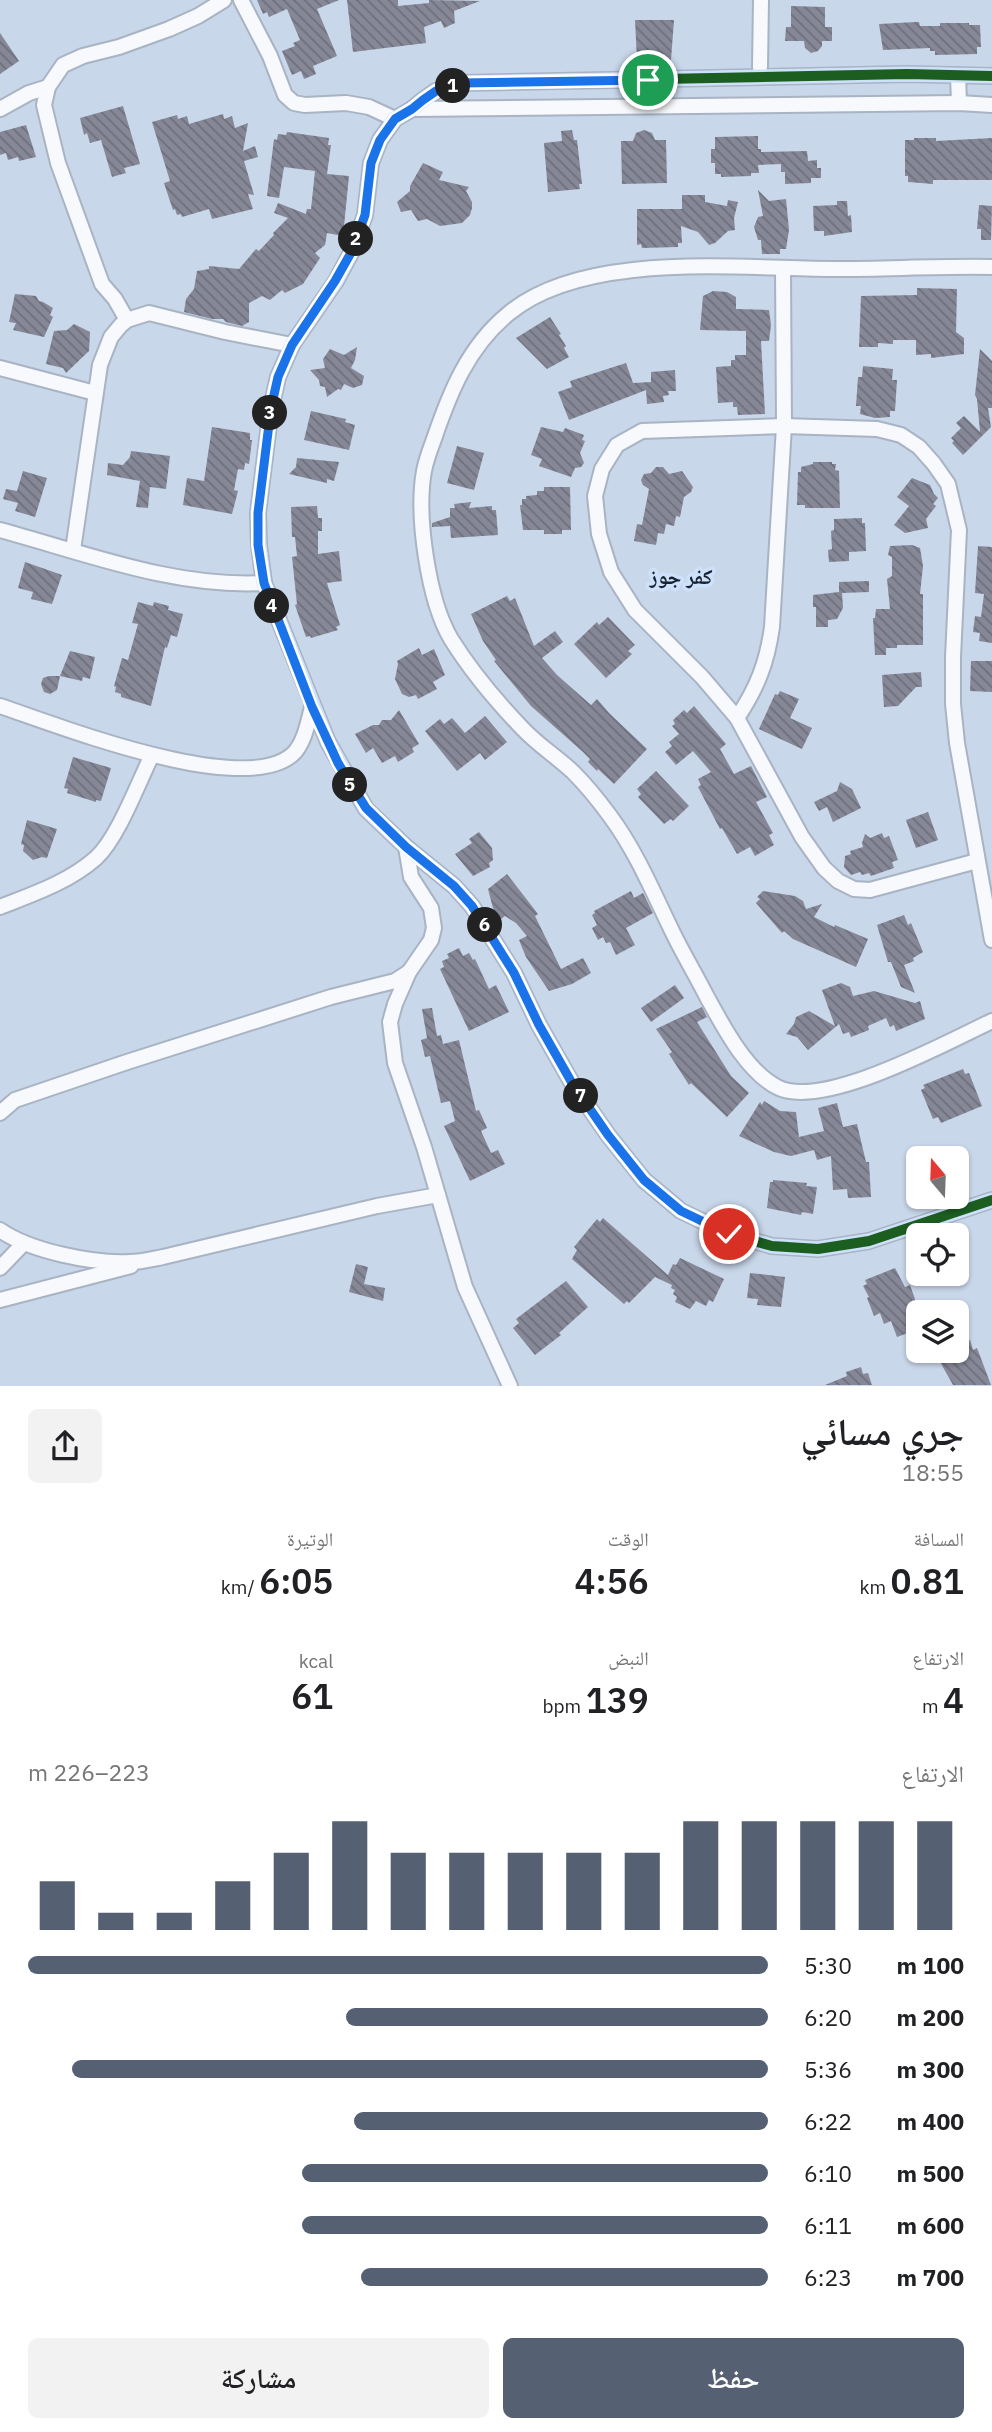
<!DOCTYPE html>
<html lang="ar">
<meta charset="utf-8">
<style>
:root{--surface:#fff;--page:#f2f2f2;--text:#202124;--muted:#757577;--accent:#556172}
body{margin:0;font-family:"IBM Plex Sans","Noto Naskh Arabic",sans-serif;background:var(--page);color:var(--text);direction:rtl;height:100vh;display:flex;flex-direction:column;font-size:26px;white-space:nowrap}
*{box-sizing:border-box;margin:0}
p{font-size:23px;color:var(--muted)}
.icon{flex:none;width:38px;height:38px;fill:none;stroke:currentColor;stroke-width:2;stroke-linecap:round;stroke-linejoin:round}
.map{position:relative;height:1386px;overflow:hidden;direction:ltr}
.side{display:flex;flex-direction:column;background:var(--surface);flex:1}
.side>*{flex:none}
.needle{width:46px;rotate:341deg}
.controls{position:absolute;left:906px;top:1146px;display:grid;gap:14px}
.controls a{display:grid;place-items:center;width:63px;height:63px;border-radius:10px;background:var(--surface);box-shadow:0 2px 5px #0004;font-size:35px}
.pin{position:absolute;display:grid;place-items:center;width:60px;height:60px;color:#fff;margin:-30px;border:4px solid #fff;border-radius:50%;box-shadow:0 2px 7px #0007}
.km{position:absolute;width:35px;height:35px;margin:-18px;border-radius:50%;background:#222;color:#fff;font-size:19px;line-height:35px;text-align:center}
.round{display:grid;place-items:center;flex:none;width:74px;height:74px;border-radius:10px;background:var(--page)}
.headline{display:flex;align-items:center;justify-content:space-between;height:119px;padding:0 28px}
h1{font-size:38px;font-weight:600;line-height:52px}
.figures{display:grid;grid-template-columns:repeat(3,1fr);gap:10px;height:119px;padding:7px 28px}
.figures div{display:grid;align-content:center}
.figures b{font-size:35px;font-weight:600}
.figures small{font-size:19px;font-weight:400}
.figures p{font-size:19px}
.chart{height:196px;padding:14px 28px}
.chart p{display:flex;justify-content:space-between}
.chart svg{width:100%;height:126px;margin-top:7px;stroke:var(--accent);stroke-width:6}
.button{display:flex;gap:14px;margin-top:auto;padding:14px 28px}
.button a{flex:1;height:80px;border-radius:10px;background:var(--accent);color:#fff;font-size:28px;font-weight:600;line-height:80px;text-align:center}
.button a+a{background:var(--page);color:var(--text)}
ul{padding:0 28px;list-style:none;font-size:23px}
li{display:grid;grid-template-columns:112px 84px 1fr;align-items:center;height:52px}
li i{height:18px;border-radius:9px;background:var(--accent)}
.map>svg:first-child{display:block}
.building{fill:url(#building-back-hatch)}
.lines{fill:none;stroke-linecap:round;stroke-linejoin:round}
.minor-casing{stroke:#a8b3c4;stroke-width:18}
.minor{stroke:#f7f9fc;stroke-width:14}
.cycleway-casing{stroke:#cee1fb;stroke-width:15}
.cycleway{stroke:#1b5e20;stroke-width:10}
.route-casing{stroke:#fff;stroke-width:14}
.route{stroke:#1a73e8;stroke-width:9}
.labels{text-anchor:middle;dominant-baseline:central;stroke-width:7;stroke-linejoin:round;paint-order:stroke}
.quarter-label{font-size:21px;font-weight:bold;fill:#172232;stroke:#cee1fb}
</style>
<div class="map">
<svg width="992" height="1386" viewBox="0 0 992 1386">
<defs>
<pattern id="building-back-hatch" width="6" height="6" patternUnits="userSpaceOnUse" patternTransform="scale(1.75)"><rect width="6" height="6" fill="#868897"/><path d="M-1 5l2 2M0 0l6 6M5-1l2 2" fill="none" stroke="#6d6f7c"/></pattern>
</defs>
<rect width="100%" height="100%" fill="#c9d7ea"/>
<g class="building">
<path d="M257,0H339L317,9L337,56L313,66L316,74L304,79L301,71L292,75L282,51L295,46L293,43L300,40L287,9L269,17L267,12L263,14Z"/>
<path d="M347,0H398V6L429,3V0L480,1L454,11L455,23L444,28L441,21L424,27L426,43L353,52Z"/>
<path d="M791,6L825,7V27H832V41H822V46L818,51L811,53L805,48L804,41H785L786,27H791Z"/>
<path d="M635,20H674L671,60H637Z"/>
<path d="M916,22H919L920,26H940V23H969V25H980L981,47H977V54L935,55V51H930V48L883,50L879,24Z"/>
<path d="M0,33L19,61L0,74Z"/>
<path d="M123,106L140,164L124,168L126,173L112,177L101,140L90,143L87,133L84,135L80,118Z"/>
<path d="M223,114L224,119L232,116L235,128L248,123L243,151L255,146L258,157L244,161L254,195L248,194L253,209L212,219L209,209L182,217L181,214L177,215L175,209L173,210L164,183L170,181L152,122L177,115L178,119L187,116L189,124Z"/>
<path d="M26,125L36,157L19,161L18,157L8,160L6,153L0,155V132Z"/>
<path d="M572,130L574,140H577L582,184H579L580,189L548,192L544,143L562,141L561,131Z"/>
<path d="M644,130L652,133L655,140H666L667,183L622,184L621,141H633L636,133Z"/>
<path d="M287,132L329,138L328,145H331L327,174L349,176L343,236L327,233L325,245L315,253L320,258L303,284L285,293L282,290L270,300L262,296L249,303V322L242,326L226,322L223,319H212L184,312L186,299L194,289L197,271L209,269V266L239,269L256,249L259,251L274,235L273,233L288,218L274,213L278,203L306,214L307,209H311L315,171L284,167L279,198L267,196L274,139L277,140L278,134L286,135Z"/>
<path d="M758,136V149H761V152L807,151L808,161L817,160V168H821V178H811V183L785,184V172H781V164L758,165L759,173H751V176L721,177V174H715V163H711V149H715V137Z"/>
<path d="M914,138H936V141L992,138V180H933V184L908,182V176H905V140H914Z"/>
<path d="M423,163L443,172L439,180L469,187L466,191L472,202V208L470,215L462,223L440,226L427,219L418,221L411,210L401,212L397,202L410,191V186Z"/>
<path d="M758,190L769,201L786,199L789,230L786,249H780V254H762L761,240H758L754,227L758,217L763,216Z"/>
<path d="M682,195H705V202L727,206L728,200L738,202L734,218L735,230L728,231L715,243L709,245L698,232L681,226L682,243H678V247L642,248L641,244L637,245V209H682Z"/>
<path d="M837,201H847L848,216L851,215L852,232L824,236V231H814L813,206L837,205Z"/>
<path d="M979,205L992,206L991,240H981V229H977Z"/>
<path d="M917,288L957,289L956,332L964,338V354L931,358V354L916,355V340H893V344L878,343V347H859L861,296L917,295Z"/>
<path d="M713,291L727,292L736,297V309L769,310L771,325L769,341H761L765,414L738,415L737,407H733V402L718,403L716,367L731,366V360H735V355H746V331L700,330L703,296Z"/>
<path d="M15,294L36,296L39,301L43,302L53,308L50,315L53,317L44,337L13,330L16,323L9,322Z"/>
<path d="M550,317L561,334L559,335L566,346L564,348L569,357L547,369L516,338Z"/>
<path d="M74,324L90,332L89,351L66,373L63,368L46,364L54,331L67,330Z"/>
<path d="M357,347L355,360L351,368L364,376L362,385L353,388L344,384L341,390L338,389L327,397L325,387L320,386L319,380L310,370L325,368L323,359L330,349L344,355Z"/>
<path d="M980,349L992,361V408H988L991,427L963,455L952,443L954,441L951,438L961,428L956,423L964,416L980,432L977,399L975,395Z"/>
<path d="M626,363L633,383L651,382V372L675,370L676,391H668L669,395L663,396L664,402L647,404L646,390L569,420L558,392L572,387L570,381Z"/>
<path d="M863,366L893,369L892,380H897L895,411H890V417L875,418L860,414L861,406H856L858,377H862Z"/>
<path d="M311,411L346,419L345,422L355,425L349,450L304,440Z"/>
<path d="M212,427L250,433V440H252L249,464L245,463L244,470L238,469L234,490L238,491L232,514L183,505L187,478L204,481Z"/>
<path d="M541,427L563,432L565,428L584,435L582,440L585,441L580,453L584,463L581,467L575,468L571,477L539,466L542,459L531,455Z"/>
<path d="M457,446L484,453L474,490L447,483Z"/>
<path d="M131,451L170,456L166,489L150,487L148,508L136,507L140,481L107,475L108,463L123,465L130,457Z"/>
<path d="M297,458L339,462L334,481L327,479V483L289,474L296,467Z"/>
<path d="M813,462H832V464H836L835,470L839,471L840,508H805V505H797L798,472H801V467L813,464Z"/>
<path d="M656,467H663L669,474L682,471L693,487L691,492L684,497L680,517L676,516L674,526L666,524L664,534L658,533L656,545L634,541L637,524L642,525L649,489L643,485L641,480L644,474L651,473Z"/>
<path d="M23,471L47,478L35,517L15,511L18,503L3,499L6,489L17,491Z"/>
<path d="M912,478L930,485L934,494L938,498L933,504L936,506L926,519L928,528L905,533L894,525L909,506L897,497Z"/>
<path d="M544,487H570L571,530H562V534H544V530H523L520,505H522V499H526V496L537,495V491H544Z"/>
<path d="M471,502L469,508L492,506V510H496L498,535L451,538L450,526L432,527V523L450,517V508H455L454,504Z"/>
<path d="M317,506L318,518H322V531H318V554L339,551L342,581L327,583L340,625L336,627L338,630L311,638L310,636L306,637L295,605L297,604L292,557L297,556L295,537H292L291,507Z"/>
<path d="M862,518V523H865L866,551L849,552V561L829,562L828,550L832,549L831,531L834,530V519Z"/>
<path d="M912,545L920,548L923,566L920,594H923V645H897V648H886V655H875L873,618H875L876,609H890L887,579L892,576V557L888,555L890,546Z"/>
<path d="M978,546L992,547V643L979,641L980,633L973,632L975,616L981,617L984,594L975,593Z"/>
<path d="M25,562L62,575L52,604L31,599L33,592L18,588Z"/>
<path d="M869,581V592L842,593L843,608L837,619L828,620V627H816V607H813V595L839,592V582Z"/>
<path d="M507,596L510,601L515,598L534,646L555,631L563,642L542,658L557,675L591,705L597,699L609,713L647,749L614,784L598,769L597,771L588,762L590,759L583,752L531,706L494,661L496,660L483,641L471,614Z"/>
<path d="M138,602L153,606L154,602L169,606L168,610L183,614L177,637L171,635L167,648L165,647L151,706L121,697V694L115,692L116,687L114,686L122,658L128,660L138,624L132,623Z"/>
<path d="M608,617L635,645L628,651L632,654L606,678L574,644L597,622L599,625Z"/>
<path d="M419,648L422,655L434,649L445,675L433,682L437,689L418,699L416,695L409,697L402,694L395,679L398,664L397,661Z"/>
<path d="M70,651L95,657L90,679L83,677L82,681L60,676Z"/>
<path d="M971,661H992V692L970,691Z"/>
<path d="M921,672L922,687H916L898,706L884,707L882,675Z"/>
<path d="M49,676H60L57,690L50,694L44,692L41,684L43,678Z"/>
<path d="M780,691L799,699L790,718L812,728L802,749L759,729L775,694L778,695Z"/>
<path d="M694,706L726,744L720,749L734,774L751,766L767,797L756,802L773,833L769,835L774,845L755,856L750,847L737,854L722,828L720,829L698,787L701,785L698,779L711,772L693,751L676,765L665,752L672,746L669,742L679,734L672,726L675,724L673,720L684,710L687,713Z"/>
<path d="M399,710L419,744L412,748L414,752L398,762L395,756L382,763L373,748L366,753L355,734L373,725H379L382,720H391Z"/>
<path d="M485,716L507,742L485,760L480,753L457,771L425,731L440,719L444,724L452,718L465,733Z"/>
<path d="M73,757L111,768L101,801L96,800V802L67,793L68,789L64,788Z"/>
<path d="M656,771L689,806L673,821L671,819L664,824L638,797L641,794L637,789Z"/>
<path d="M840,782L852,789L861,808L833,822L827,807L819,811L814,802L837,791Z"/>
<path d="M928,812L938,840L916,848L906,820Z"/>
<path d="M27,820L57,829L47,858L42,857L33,860L23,851L24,845L21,844Z"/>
<path d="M479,832L492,848L493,860L489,863L490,867L473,876L455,854L472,843L469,839Z"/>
<path d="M882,833L884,838L889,836L898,860L892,862L894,868L871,876L869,873L862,875L860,872L851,875L844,867L845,856L851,854L850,851L863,847L862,843L865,834L870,838Z"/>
<path d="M507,874L538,914L535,916L561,969L583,958L591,973L572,984L549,991L526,957L519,940L527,936L516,923L505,916L501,919L493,908L488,889Z"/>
<path d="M631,891L634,898L643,893L653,913L626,928L635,945L616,955L610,942L606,943L603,937L598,940L592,928L597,925L592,915L595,913L594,911Z"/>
<path d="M763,891L795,896L803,901L806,909L822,904L814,917L834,927L835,925L868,939L856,967L793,939L784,931L782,933L756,903L760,899L757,897Z"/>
<path d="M904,915L908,925L911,923L923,952L913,958L914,961L904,965L915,993L901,987L891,962H888L877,925Z"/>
<path d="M459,948L463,956L469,953L473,960L475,959L489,989L496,985L509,1012L469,1031L440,969L444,967L442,961L449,958L447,954Z"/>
<path d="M841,983L850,987L853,996L874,991L915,1003L920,1001L925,1019L896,1031L894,1025L890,1027L886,1018L868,1026L869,1030L851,1037L849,1032L843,1034L839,1024L808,1050L797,1037L786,1034L794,1024L796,1017L809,1011L835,1026L822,990Z"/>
<path d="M675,985L684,998L651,1022L641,1008Z"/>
<path d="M702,1007L707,1017L697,1022L731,1076L749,1093L727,1117L691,1083L689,1085L669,1054L672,1052L656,1029Z"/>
<path d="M432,1008L437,1036L441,1035L443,1044L459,1040L476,1111L479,1110L487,1128L481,1131L491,1153L498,1150L505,1164L470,1181L444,1126L455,1121L450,1101L441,1103L430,1056L425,1057L421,1040L427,1038L422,1009Z"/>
<path d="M963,1069L965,1074L969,1073L982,1106L941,1123L938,1117L933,1119L921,1090L925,1088L923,1085Z"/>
<path d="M764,1101L780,1111L796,1112L799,1137L824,1131L818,1108L837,1103L843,1127L857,1124L866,1162H869L871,1197L848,1198L847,1189L833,1190L831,1156L817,1160L814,1150L791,1156L774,1152L739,1136L760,1102L762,1105Z"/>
<path d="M773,1180L807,1183L806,1186L817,1187L813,1214L802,1212L801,1215L767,1208L770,1182H773Z"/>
<path d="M603,1218L668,1275L673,1264L676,1265L680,1258L724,1279L713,1302L709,1300L706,1306L696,1301L690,1309L675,1302L677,1297L673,1294L675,1290L671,1288L672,1285L655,1277L629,1303L627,1301L624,1304L572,1259L577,1250L574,1247L597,1219L600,1222Z"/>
<path d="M356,1264L368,1267L364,1284L385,1288L383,1301L349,1292Z"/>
<path d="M895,1268L905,1287L910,1285L916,1302L911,1304L917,1319L912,1321L916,1330L897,1337L891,1321L884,1324L880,1313L874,1316L867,1298L869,1297L863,1286L867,1284L865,1280Z"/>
<path d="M750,1273L785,1277L781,1307L757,1305L758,1299L747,1298Z"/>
<path d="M566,1281L588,1307L559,1333L561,1335L535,1355L513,1328L519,1323L516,1319Z"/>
<path d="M970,1340L973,1350L977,1348L991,1385H953L934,1351H957V1345Z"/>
<path d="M861,1367L863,1374L868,1373L872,1385H825L847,1376L846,1372Z"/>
</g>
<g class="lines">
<defs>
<g id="minor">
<path d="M241,0L270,56L285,95L294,103L305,105L346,103L369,107L395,119"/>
<path d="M760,67L761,0"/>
<path d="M958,75L959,103"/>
<path d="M992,76L907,74L462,83L436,91L423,100L412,109L395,119L380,140L371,163L365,215L352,251L336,281L292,345L278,377L271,408L258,513L259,545L264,583L328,742L366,809L406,847L454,886L472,906L514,973L539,1025L572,1083L608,1135L644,1180L681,1211L729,1234L772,1246L818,1249L869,1241L992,1200"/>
<path d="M48,87L44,105L58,163L102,284L115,299L127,320"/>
<path d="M0,109L29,93L48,87L63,65L83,56L119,47L169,29L198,16L224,0"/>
<path d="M412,109L959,103L992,105"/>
<path d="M992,267C940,266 888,269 836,269C741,269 584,250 508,314C468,347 450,392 434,439C430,450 426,460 424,471C416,515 428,600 451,639C471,671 497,702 523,729C538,745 557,757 573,772C586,785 599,801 610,816C636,851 653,892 672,931C683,954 696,975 707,997C723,1026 746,1071 777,1087C822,1111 947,1042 992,1021"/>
<path d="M0,368L95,393"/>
<path d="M0,530C85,553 174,588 264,583"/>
<path d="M73,550L100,365L111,337L121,325L127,320L149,313L225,332L292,345"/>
<path d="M0,706C57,725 249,801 295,752C305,740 308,722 312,707"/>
<path d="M737,718C757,688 767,663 772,627L784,426L783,269"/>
<path d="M406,847L411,877L431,908L434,928L431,940L409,972L395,1004L390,1022L395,1063L424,1147L465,1287L510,1386"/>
<path d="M977,861L870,890L854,889L838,881L824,868L802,837L737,718L702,677L635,610L611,572L599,534L595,496L602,469L617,445L642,431L784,426L877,429L901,435L919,447L934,464L948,484L959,530L953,657V704L957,743L992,940"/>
<path d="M0,907C33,894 69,882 96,858C118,838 138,783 152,755"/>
<path d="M0,1113L15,1100L127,1062L331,997L395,981L409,972"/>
<path d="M0,1230C30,1251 93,1264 130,1262C141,1262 152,1259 163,1257L377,1206L438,1195"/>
<path d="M0,1268L24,1243"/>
<path d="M0,1300L131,1266"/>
</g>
</defs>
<use href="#minor" class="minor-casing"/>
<use href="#minor" class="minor"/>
<defs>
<path id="cycleway" d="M992,76L907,74L462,83L436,91L423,100L412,109L395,119L380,140L371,163L365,215L352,251L336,281L292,345L278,377L271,408L258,513L259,545L264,583L328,742L366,809L406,847L454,886L472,906L514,973L539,1025L572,1083L608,1135L644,1180L681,1211L729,1234L772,1246L818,1249L869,1241L992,1200"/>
</defs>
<use href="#cycleway" class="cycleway-casing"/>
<use href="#cycleway" class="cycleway"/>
</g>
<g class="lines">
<defs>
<path id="route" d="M648,80L462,83L436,91L423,100L412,109L395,119L380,140L371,163L365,215L352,251L335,281L292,345L278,377L271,408L258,513V545L264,583L312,707L338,763L366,808L406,847L454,886L472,906L514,973L539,1025L572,1083L608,1135L644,1180L681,1211L729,1234"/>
</defs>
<use href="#route" class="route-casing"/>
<use href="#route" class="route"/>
</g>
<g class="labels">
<g class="quarter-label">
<text x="681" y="576">كفر جوز</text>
</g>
</g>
</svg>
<div class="controls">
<a><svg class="needle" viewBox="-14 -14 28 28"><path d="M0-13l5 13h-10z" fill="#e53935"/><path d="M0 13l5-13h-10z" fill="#757577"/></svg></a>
<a><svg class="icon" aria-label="locate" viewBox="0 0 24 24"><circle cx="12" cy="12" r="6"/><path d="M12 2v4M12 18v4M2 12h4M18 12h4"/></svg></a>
<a><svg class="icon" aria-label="layers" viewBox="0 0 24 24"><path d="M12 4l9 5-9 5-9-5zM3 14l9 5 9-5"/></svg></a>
</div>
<div class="pin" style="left:648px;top:80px;background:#1e9e55"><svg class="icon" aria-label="arrive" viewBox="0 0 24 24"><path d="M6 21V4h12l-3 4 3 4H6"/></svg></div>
<div class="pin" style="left:729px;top:1234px;background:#d93025"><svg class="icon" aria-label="check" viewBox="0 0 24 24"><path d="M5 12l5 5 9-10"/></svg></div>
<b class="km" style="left:453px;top:86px">1</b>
<b class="km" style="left:356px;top:239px">2</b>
<b class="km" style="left:270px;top:413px">3</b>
<b class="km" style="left:272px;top:606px">4</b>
<b class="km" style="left:350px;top:785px">5</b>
<b class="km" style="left:485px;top:925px">6</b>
<b class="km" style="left:581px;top:1096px">7</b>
</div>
<section class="side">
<div class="headline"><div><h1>جري مسائي</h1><p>18:55</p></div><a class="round"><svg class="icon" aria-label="share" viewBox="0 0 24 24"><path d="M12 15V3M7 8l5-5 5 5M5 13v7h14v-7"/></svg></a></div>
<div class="figures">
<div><p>المسافة</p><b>0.81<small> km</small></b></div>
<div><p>الوقت</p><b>4:56</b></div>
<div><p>الوتيرة</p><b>6:05<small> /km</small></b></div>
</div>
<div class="figures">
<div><p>الارتفاع</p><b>4<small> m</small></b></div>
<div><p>النبض</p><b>139<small> bpm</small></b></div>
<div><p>kcal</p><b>61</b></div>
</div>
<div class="chart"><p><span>الارتفاع</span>223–226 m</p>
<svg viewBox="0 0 160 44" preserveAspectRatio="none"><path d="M5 44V27M15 44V38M25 44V38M35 44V27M45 44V17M55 44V6M65 44V17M75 44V17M85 44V17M95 44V17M105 44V17M115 44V6M125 44V6M135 44V6M145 44V6M155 44V6"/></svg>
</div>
<ul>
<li><b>100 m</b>5:30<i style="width:100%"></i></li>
<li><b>200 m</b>6:20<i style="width:57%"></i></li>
<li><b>300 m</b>5:36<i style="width:94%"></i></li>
<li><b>400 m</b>6:22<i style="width:56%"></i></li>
<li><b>500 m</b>6:10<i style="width:63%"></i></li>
<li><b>600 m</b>6:11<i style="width:63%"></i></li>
<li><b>700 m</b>6:23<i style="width:55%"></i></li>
</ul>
<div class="button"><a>حفظ</a><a>مشاركة</a></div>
</section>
